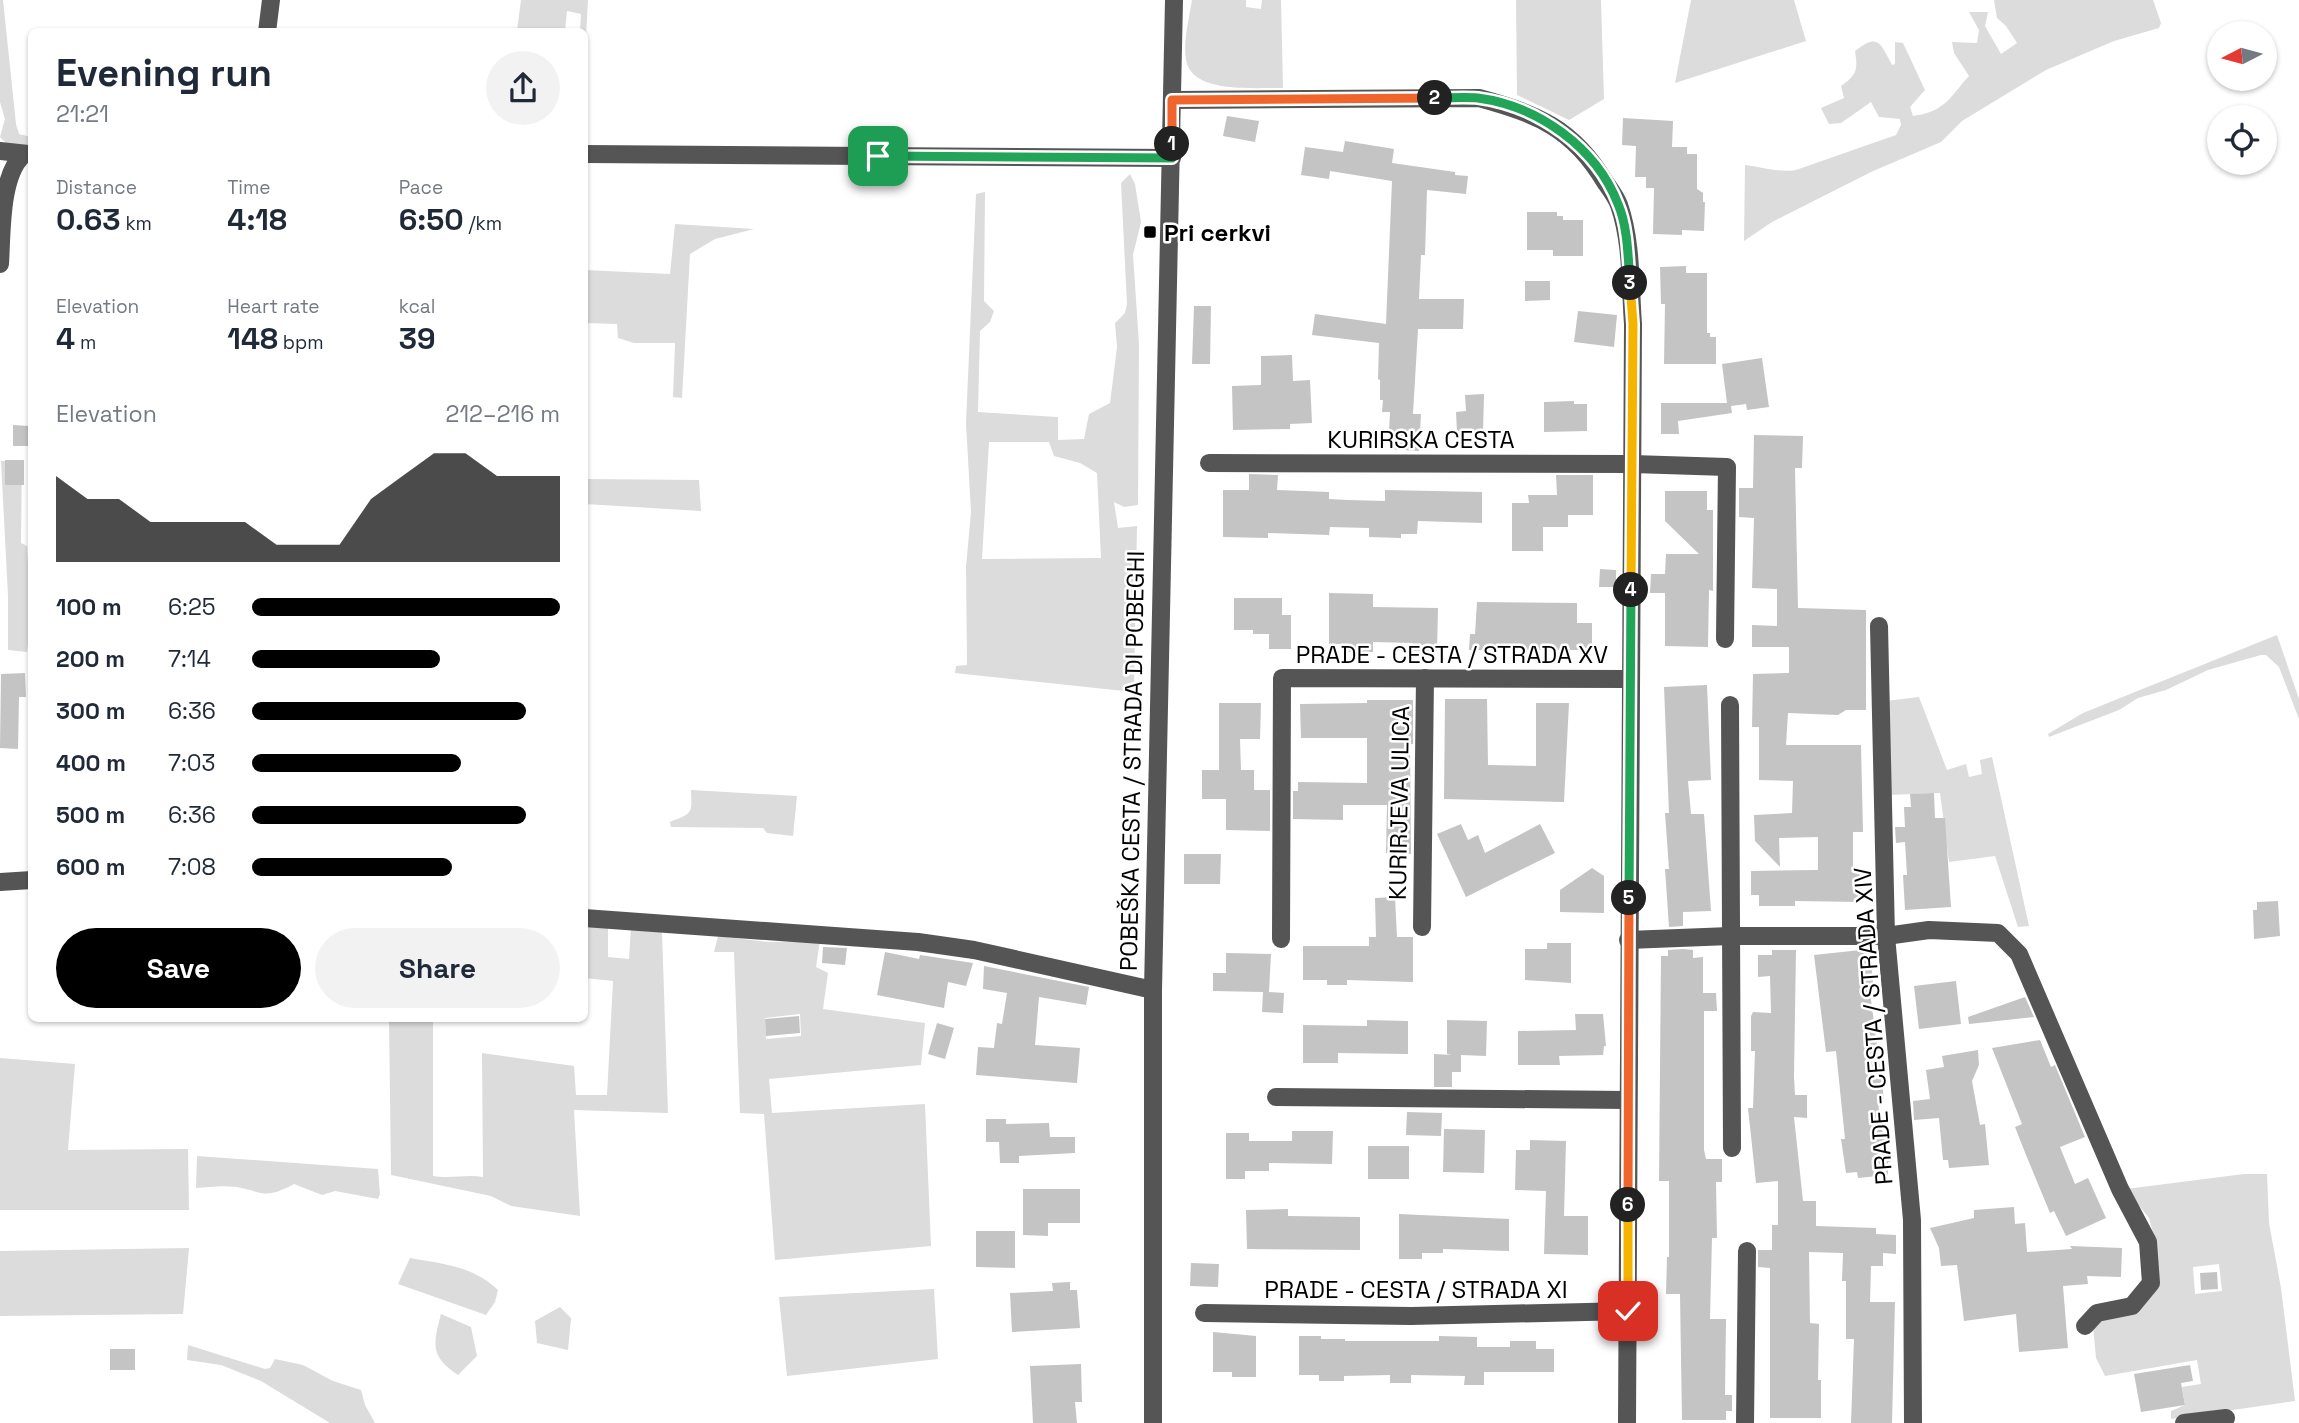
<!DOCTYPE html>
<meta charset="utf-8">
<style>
:root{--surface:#fff;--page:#f2f2f3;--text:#1f2937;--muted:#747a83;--accent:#000}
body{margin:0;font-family:"Space Grotesk",sans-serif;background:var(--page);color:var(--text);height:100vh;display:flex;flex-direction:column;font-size:26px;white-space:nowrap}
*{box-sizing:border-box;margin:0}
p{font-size:23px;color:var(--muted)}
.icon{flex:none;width:38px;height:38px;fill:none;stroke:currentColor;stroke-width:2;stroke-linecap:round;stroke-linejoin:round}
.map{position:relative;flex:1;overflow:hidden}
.side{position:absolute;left:28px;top:28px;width:560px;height:994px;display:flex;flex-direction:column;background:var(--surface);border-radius:10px;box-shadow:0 2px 5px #0004}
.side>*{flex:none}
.needle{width:46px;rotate:264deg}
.controls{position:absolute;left:2207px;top:21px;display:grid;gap:14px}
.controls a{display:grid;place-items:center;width:70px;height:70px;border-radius:50%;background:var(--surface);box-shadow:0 2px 5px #0004;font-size:35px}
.pin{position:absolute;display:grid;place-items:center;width:60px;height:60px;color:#fff;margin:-30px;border-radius:14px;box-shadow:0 4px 10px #0006}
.km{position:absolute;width:35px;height:35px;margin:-18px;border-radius:50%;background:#222;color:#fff;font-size:19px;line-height:35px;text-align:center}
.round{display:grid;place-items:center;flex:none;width:74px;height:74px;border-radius:37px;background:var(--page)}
.head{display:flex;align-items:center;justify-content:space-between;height:119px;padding:0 28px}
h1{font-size:38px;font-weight:700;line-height:52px}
.stats{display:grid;grid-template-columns:repeat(3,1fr);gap:10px;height:119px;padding:7px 28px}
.stats div{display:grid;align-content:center}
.stats b{font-size:30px;font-weight:700}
.stats small{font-size:19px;font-weight:400}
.stats p{font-size:19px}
.chart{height:196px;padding:14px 28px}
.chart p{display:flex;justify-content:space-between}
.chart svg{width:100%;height:126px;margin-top:7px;fill:var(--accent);opacity:.7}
.button{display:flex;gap:14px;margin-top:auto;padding:14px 28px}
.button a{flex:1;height:80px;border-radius:42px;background:var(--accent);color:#fff;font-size:28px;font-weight:700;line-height:80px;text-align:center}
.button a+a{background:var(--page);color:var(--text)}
ul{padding:0 28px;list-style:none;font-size:23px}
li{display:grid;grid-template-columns:112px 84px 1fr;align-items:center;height:52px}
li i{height:18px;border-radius:9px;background:var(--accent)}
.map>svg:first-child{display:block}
.green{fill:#dcdcdc;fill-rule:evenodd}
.building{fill:#c4c4c4}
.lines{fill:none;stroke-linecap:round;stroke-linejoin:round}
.minor{stroke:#555;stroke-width:18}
.split-1-casing{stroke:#fff;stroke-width:14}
.split-2-casing{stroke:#fff;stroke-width:14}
.split-3-casing{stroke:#fff;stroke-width:14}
.split-4-casing{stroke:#fff;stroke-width:14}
.split-5-casing{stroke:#fff;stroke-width:14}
.split-6-casing{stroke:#fff;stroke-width:14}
.split-7-casing{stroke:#fff;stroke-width:14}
.split-1{stroke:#22a559;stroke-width:9}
.split-2{stroke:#f0652b;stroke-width:9}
.split-3{stroke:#22a559;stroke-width:9}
.split-4{stroke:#f5b400;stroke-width:9}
.split-5{stroke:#22a559;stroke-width:9}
.split-6{stroke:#f0652b;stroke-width:9}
.split-7{stroke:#f5b400;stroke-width:9}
.poi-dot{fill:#000;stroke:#fff;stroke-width:2.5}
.labels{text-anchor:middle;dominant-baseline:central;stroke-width:5;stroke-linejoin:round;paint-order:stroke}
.poi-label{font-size:24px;font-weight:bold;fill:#000;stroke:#fff;text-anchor:start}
.street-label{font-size:24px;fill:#000;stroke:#fff}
</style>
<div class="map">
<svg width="2299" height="1423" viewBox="0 0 2299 1423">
<rect width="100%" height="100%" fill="#fff"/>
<g class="green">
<path d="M0,0H3L16,124L19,134L31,137V145L9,146L0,137L5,119L0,102Z"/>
<path d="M521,0H588L585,56L584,32L580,31L581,14L567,11L565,31H517Z"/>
<path d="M1192,0H1246V7L1261,9L1262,0H1281L1283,88C1257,87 1192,95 1186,60C1183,41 1189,19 1192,0Z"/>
<path d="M1516,0H1601L1604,99L1569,120L1517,95Z"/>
<path d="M1691,0H1794L1806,41L1675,83Z"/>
<path d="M1994,0H2153L2161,23L2159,28L2114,41L2046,70L1962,121L1941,142L1871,172L1772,222L1744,241L1745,165C1762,167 1780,173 1796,170L1896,135L1901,125L1900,119L1879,117L1871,102L1841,123L1829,124L1821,108L1844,98L1841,86C1857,75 1858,70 1855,51C1878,33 1880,42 1892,65L1895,64V42L1903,43L1925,90L1910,107L1913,116C1945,112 1950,97 1969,76L1954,53L1952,42L1977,43L1979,30L1969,12H1988L1985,26L2001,54L2017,43L2006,26L1997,18Z"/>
<path d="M1130,174L1135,184L1141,222L1133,255L1139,344L1138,505L1124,507L1114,502L1118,528L1137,526L1134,689L1124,691L955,673L956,666L967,665L966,567L971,512L966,423L976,194L985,192L984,301L994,311L990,322L980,331L978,412L1058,417V440L1084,439L1089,414L1110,403L1117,347L1115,323L1125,313L1127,304L1121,183ZM989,442H1049L1054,456L1080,463L1097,473L1101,558L982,559Z"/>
<path d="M675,224L754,229L715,239L690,254L682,398L673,397L675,343H634L618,338L617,324L585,323V270L670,274Z"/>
<path d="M1,461H22L21,543L27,546L31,617L27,652L8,650V596Z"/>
<path d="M585,479L699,480L701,511L585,504Z"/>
<path d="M2277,635L2299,699V719L2279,667L2266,655H2261L2208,670L2166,690L2138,698L2119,710L2049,737L2048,734L2083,713L2125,696Z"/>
<path d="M1919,697L1947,770L1966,764L1969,777L1982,774L1980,760L1992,757L2029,926L2018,927L1995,856L1949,862L1940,793L1888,795L1886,701Z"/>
<path d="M691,790L797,796L793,836L767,833L763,828L671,827L670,822C693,813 692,814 691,790Z"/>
<path d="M585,926L608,927V957L629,959L631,927L662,931L668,1113L574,1110L580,1216L511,1206L491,1196L391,1175L389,1019H433V1176C452,1179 466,1174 483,1177L482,1053L574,1066L576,1095H607L613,981L585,978Z"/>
<path d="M718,936L768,942L820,941L816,967L828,973L823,1009L925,1023L921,1065L769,1079L772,1113L925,1104L931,1246L775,1260L764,1114L740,1113L734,952H714ZM800,1014L801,1036L766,1039L765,1018Z"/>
<path d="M0,1058L75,1064L68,1150L188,1149L189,1210H0Z"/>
<path d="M197,1156L378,1169L380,1194L378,1199L335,1191L322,1195L294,1184C264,1200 265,1192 236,1187C223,1185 209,1187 196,1188Z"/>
<path d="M2244,1174H2267L2269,1223L2281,1288L2295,1401L2171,1419V1411L2185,1405L2182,1387L2201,1384L2197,1360L2105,1376L2096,1358L2092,1315L2142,1294L2154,1236L2149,1218L2126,1189ZM2219,1264L2222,1291L2195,1294L2193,1267Z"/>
<path d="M189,1248L183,1314L0,1316V1251Z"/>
<path d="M410,1258C443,1264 473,1266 498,1290L495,1302L486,1315L398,1284Z"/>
<path d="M934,1289L938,1359L787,1376L779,1297Z"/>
<path d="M560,1307L571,1318L568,1350L537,1343L535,1321Z"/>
<path d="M441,1314L471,1327L477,1356L458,1375C430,1356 433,1345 441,1314Z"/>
<path d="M188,1345L265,1369L270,1368L275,1359L303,1365L333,1381L361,1390L365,1405L375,1423H330L261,1381L221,1365L187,1360Z"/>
</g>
<g class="building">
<path d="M1227,116L1259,121L1255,142L1223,136Z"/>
<path d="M1623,118L1673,121L1672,147H1687V154H1697V189L1703,193V202H1705L1704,231L1682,230V235L1653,234L1654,188H1646V177H1635L1636,146L1622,145Z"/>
<path d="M1345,141L1394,149L1392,163L1455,172V175L1468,176L1466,194L1427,190L1425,255H1421L1419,299H1464L1463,329H1418L1413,414H1421L1419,451L1388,449L1390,412H1382L1383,400H1380V380L1378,379L1379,343L1312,335L1315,314L1386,324L1392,181L1330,171L1329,179L1301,175L1305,147L1343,152Z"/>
<path d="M1527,212H1557V216H1563V220H1583V256H1553V250H1527Z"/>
<path d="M1686,266V273H1707V333H1710V337H1716V364H1664L1665,304H1661L1660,267Z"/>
<path d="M1525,281H1550V300L1525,301Z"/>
<path d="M1194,306H1211L1210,364H1192Z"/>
<path d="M1578,311L1617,315L1614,347L1574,342Z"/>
<path d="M1292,355L1293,381L1310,380L1312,423L1290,424V429L1233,430L1232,386L1261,385V356Z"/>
<path d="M1762,358L1769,407L1747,410L1746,404L1731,406L1732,413L1678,421L1679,434H1661V403H1727L1722,364Z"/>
<path d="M1484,394L1483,434L1457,432L1456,412L1466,411L1465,395Z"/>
<path d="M1574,401V404H1587V431L1544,432V402Z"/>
<path d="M13,425L29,426L28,446H13Z"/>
<path d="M1754,435L1803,436L1802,468H1795L1798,608L1866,610V710H1846L1838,715L1788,713L1786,745H1861L1863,832H1853V868H1860L1861,902L1795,901V906H1759V895H1751V871L1818,870V837L1779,838L1780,867L1755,841L1754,815L1792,813L1793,781L1759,780V727H1752L1753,674L1789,673V647H1752V625L1777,626V589L1752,588L1754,518L1739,517V488H1753Z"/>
<rect x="5" y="460" width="19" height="25"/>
<path d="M1249,474L1278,475L1277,490L1329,492V499L1348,500L1385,501V490L1482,492V523L1418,521L1417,534H1401V538L1369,537V528L1330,527L1329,535L1268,533V538L1223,537V490H1249Z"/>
<path d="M1556,475H1593V515H1568V527H1543V551H1512V503H1529L1528,495H1557Z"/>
<path d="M1665,491H1707V510H1713V591L1709,590L1708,647L1665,646V593H1650L1651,574H1665L1666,554H1699L1665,521Z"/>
<path d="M1600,569L1616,570V587H1599Z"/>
<path d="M1329,593L1373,594V607L1438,608L1437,651H1413V643L1373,642V652H1347V644H1329Z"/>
<path d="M1234,598H1282V615H1291V649H1269V634H1253V630H1234Z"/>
<path d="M1477,602L1577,603V623H1592V650H1469L1470,634H1475Z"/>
<path d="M25,673L26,697H19L18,749L0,748L1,674Z"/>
<path d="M1707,685L1711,780L1688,781L1691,814H1704L1711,911L1683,912V926L1669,927L1665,869H1669L1665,813H1669L1664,687Z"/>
<path d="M1445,699H1487L1488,765L1536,766V703H1569L1564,802L1444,799Z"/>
<path d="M1367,700H1413V744H1410L1411,854L1386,853L1387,805H1343V820L1293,819V791H1298V782L1367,783V738H1301L1300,704L1367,703Z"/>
<path d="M1219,703H1261L1260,739H1240L1241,770H1254V790H1270V831L1226,830V799H1202V770H1219Z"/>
<path d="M1934,793L1935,818H1945L1951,907L1905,910L1903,875H1907L1905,842L1896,843L1895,827H1905L1904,807H1911L1910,794Z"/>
<path d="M1461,824L1468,840L1478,835L1485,853L1540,824L1555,853L1466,897L1437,834Z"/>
<path d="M1184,854H1221L1220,884H1184Z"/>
<path d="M1592,868L1604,876V913L1560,912V890Z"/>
<path d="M1395,897L1397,937H1413V982L1347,980V985H1327V980H1303V946H1369V937H1376L1375,898Z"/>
<path d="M2278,901L2280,936L2254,939L2253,910H2257V902Z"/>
<path d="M1547,943H1571V983L1525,980V949H1547Z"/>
<path d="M823,947L847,948L845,965L822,963Z"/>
<path d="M1684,949L1693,950V958L1703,957V993H1716L1717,1011H1704V1150L1706,1159H1722V1182H1716L1717,1238H1712L1710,1319H1726L1725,1395H1732V1411H1726V1420H1682L1680,1294H1666L1667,1257H1669V1181H1659L1661,956H1668V950Z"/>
<path d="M1870,949L1874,992H1870L1884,1099L1878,1100L1880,1124L1892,1161L1888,1162V1175L1858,1178L1857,1172L1846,1173L1841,1139H1845L1836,1051L1826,1052L1814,955Z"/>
<path d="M1772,950H1796L1794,1076L1795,1095H1807V1118L1794,1117L1803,1201H1816V1226L1876,1228V1234L1896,1235V1254L1883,1253V1266H1871L1870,1302H1895L1892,1423H1851L1854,1339H1846V1281H1842L1843,1253L1809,1252L1810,1323L1819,1324L1818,1380H1821V1418H1770V1268L1758,1267V1250H1772V1225H1778V1181L1756,1183L1748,1108H1753L1755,1051H1751V1016L1753,1012L1771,1013L1770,976L1758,977V955H1772Z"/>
<path d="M885,952L919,959L920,955L973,963L966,986L948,982L944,1008L877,995Z"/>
<path d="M1226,953L1271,954L1269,992L1284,993L1283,1013L1262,1012L1263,992L1213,991V973H1226Z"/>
<path d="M984,966L1089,987L1086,1005L1039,997L1035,1045L1080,1048L1077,1083L976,1075L978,1047L994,1048L997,1023L1002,1024L1007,993L983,989Z"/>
<path d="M1956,981L1961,1024L1919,1029L1914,986Z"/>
<path d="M2025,997L2034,1017L1969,1024L1968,1017Z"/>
<path d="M1575,1014H1603L1606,1046H1604L1603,1055L1559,1056L1560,1065H1518V1031L1576,1030Z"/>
<path d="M799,1016L800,1033L766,1036L765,1019Z"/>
<path d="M1367,1020L1408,1021V1054L1338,1053V1063H1303V1025L1367,1026Z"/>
<path d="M1447,1020L1487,1021L1486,1056L1461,1055V1072H1452V1087H1434V1054L1452,1055L1447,1054Z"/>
<path d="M937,1023L954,1028L945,1059L928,1054Z"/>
<path d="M2040,1040L2051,1067L2055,1065L2085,1137L2060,1147L2075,1184L2088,1178L2106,1218L2066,1236L2054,1211L2050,1213L2026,1155L2015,1127L2022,1124L1992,1048Z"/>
<path d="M1978,1050L1979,1065L1972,1081L1980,1125L1985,1124L1989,1165L1949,1168L1948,1160H1943L1939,1118L1914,1120L1913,1101L1930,1099L1926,1070L1944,1067L1942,1056Z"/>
<path d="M1407,1112L1442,1113L1441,1136L1406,1135Z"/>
<path d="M986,1119H1006V1124L1049,1123L1050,1137H1075V1153L1019,1156V1163H1000L999,1142H986Z"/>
<path d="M1444,1129L1485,1130L1484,1173L1443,1172Z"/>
<path d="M1292,1131H1333L1332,1164L1269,1163V1171H1245V1179H1226V1133H1249V1141H1292Z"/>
<path d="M1530,1140L1566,1141L1564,1216H1588V1255L1544,1254L1546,1191L1515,1190L1516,1150H1530Z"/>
<rect x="1368" y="1146" width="41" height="33"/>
<path d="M1023,1189H1080V1223H1048V1236L1023,1235Z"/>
<path d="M2014,1207L2015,1224L2025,1223L2027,1252L2072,1249L2070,1246L2122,1248L2121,1277L2087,1276L2088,1284L2063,1286L2068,1348L2019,1352L2016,1314L1964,1321L1957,1265L1941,1266L1939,1248L1930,1228L1974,1218V1210Z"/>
<path d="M1288,1209V1216L1360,1217V1250L1247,1249L1246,1210Z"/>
<path d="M1399,1214L1509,1219V1251L1443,1249V1253H1422V1259H1399Z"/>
<path d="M976,1231H1015V1268L976,1267Z"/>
<path d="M1191,1263L1219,1264L1218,1287L1190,1286Z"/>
<path d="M2217,1272L2218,1289L2201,1290L2200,1273Z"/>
<path d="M1070,1282V1290H1077L1080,1328L1012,1332L1010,1293L1053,1291L1052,1283Z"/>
<path d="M1213,1332L1256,1336V1377H1232V1372H1213Z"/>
<path d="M1299,1336H1321V1339H1345V1341H1439V1336L1477,1337V1347H1510V1341H1536V1349H1554V1372H1484V1385H1464L1465,1376L1411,1375V1383H1390V1375L1344,1376V1381H1319V1375H1299Z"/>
<rect x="110" y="1349" width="25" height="21"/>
<path d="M1081,1364L1082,1402H1075L1077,1423H1033L1030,1366Z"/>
<path d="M2190,1365L2193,1381L2181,1383L2185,1405L2141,1412L2134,1374Z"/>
</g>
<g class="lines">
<g class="minor">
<path d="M267,32L271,0"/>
<path d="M1173,100L1479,98C1537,114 1573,128 1605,182C1610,189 1616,197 1619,205C1632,242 1630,285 1633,324L1627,1423"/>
<path d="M0,151L28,154"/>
<path d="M584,154L1172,158"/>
<path d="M0,264C2,233 0,176 23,155"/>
<path d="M1209,463L1633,464L1727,467L1725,639"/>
<path d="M1879,626L1886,936L1912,1220L1913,1423"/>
<path d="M1730,705L1732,1148"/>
<path d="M0,882L32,880"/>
<path d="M584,918L918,942L974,950L1153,990"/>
<path d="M1422,927L1425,678"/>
<path d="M1281,939L1282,678L1630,679"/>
<path d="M1628,940L1730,936H1886L1929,930L1998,933L2019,954L2120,1189L2148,1242L2151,1283L2132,1306L2097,1313L2085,1326"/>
<path d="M1276,1097L1628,1100"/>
<path d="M1204,1313L1411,1316L1628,1311"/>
<path d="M1153,1423V990L1174,0"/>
<path d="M1745,1423L1747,1251"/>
<path d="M2184,1423L2226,1418"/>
</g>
</g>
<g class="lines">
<defs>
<path id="split-1" d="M878,156L1172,158V144"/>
<path id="split-2" d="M1172,144V100L1435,98"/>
<path id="split-3" d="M1435,98C1449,98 1464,97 1478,98C1538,106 1596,147 1618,204C1628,227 1628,258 1630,283"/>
<path id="split-4" d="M1630,283L1633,324L1631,590"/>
<path id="split-5" d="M1629,898L1631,590"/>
<path id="split-6" d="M1628,1205L1629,898"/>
<path id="split-7" d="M1628,1311V1205"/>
</defs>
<use href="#split-1" class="split-1-casing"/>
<use href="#split-2" class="split-2-casing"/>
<use href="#split-3" class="split-3-casing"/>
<use href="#split-4" class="split-4-casing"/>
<use href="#split-5" class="split-5-casing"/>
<use href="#split-6" class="split-6-casing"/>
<use href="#split-7" class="split-7-casing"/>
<use href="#split-1" class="split-1"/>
<use href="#split-2" class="split-2"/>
<use href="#split-3" class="split-3"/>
<use href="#split-4" class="split-4"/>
<use href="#split-5" class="split-5"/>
<use href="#split-6" class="split-6"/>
<use href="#split-7" class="split-7"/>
</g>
<rect class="poi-dot" x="1143" y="225" width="14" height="14" rx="3.5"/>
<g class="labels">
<g class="poi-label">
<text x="1164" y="232">Pri cerkvi</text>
</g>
<g class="street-label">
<text x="1421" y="439">KURIRSKA CESTA</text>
<text x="1452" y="654">PRADE - CESTA / STRADA XV</text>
<text transform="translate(1132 761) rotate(-89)">POBEŠKA CESTA / STRADA DI POBEGHI</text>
<text transform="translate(1399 803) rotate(-89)">KURIRJEVA ULICA</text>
<text transform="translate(1873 1026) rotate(-94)">PRADE - CESTA / STRADA XIV</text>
<text x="1416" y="1289">PRADE - CESTA / STRADA XI</text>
</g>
</g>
</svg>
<div class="controls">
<a><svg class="needle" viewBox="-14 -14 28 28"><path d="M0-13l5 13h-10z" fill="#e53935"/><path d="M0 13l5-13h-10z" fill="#747a83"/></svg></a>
<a><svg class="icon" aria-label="locate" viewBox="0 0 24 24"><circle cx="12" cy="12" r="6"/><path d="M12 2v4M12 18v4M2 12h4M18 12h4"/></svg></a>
</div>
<div class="pin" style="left:878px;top:156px;background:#1e9e55"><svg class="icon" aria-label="arrive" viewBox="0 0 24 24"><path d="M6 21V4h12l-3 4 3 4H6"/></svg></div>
<div class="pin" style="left:1628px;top:1311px;background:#d93025"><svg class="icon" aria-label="check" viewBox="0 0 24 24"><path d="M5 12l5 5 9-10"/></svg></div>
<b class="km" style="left:1172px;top:144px">1</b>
<b class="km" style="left:1435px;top:98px">2</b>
<b class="km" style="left:1630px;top:283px">3</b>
<b class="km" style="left:1631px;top:590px">4</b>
<b class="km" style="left:1629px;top:898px">5</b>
<b class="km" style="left:1628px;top:1205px">6</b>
<section class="side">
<div class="head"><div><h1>Evening run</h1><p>21:21</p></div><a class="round"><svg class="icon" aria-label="share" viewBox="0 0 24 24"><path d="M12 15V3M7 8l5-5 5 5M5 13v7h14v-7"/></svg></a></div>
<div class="stats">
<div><p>Distance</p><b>0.63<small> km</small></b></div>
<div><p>Time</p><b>4:18</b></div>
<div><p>Pace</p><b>6:50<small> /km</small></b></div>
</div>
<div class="stats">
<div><p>Elevation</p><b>4<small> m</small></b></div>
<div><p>Heart rate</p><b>148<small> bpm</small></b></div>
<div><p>kcal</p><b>39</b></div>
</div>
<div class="chart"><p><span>Elevation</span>212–216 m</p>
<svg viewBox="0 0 160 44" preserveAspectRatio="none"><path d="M0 44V14L10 22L20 22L30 30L40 30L50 30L60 30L70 38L80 38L90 38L100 22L110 14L120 6L130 6L140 14L150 14L160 14V44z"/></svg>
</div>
<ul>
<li><b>100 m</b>6:25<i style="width:100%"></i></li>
<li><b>200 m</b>7:14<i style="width:61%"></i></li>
<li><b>300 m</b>6:36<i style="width:89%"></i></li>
<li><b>400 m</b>7:03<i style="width:68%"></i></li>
<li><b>500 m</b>6:36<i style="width:89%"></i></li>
<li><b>600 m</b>7:08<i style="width:65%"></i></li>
</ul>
<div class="button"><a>Save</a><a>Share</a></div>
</section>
</div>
